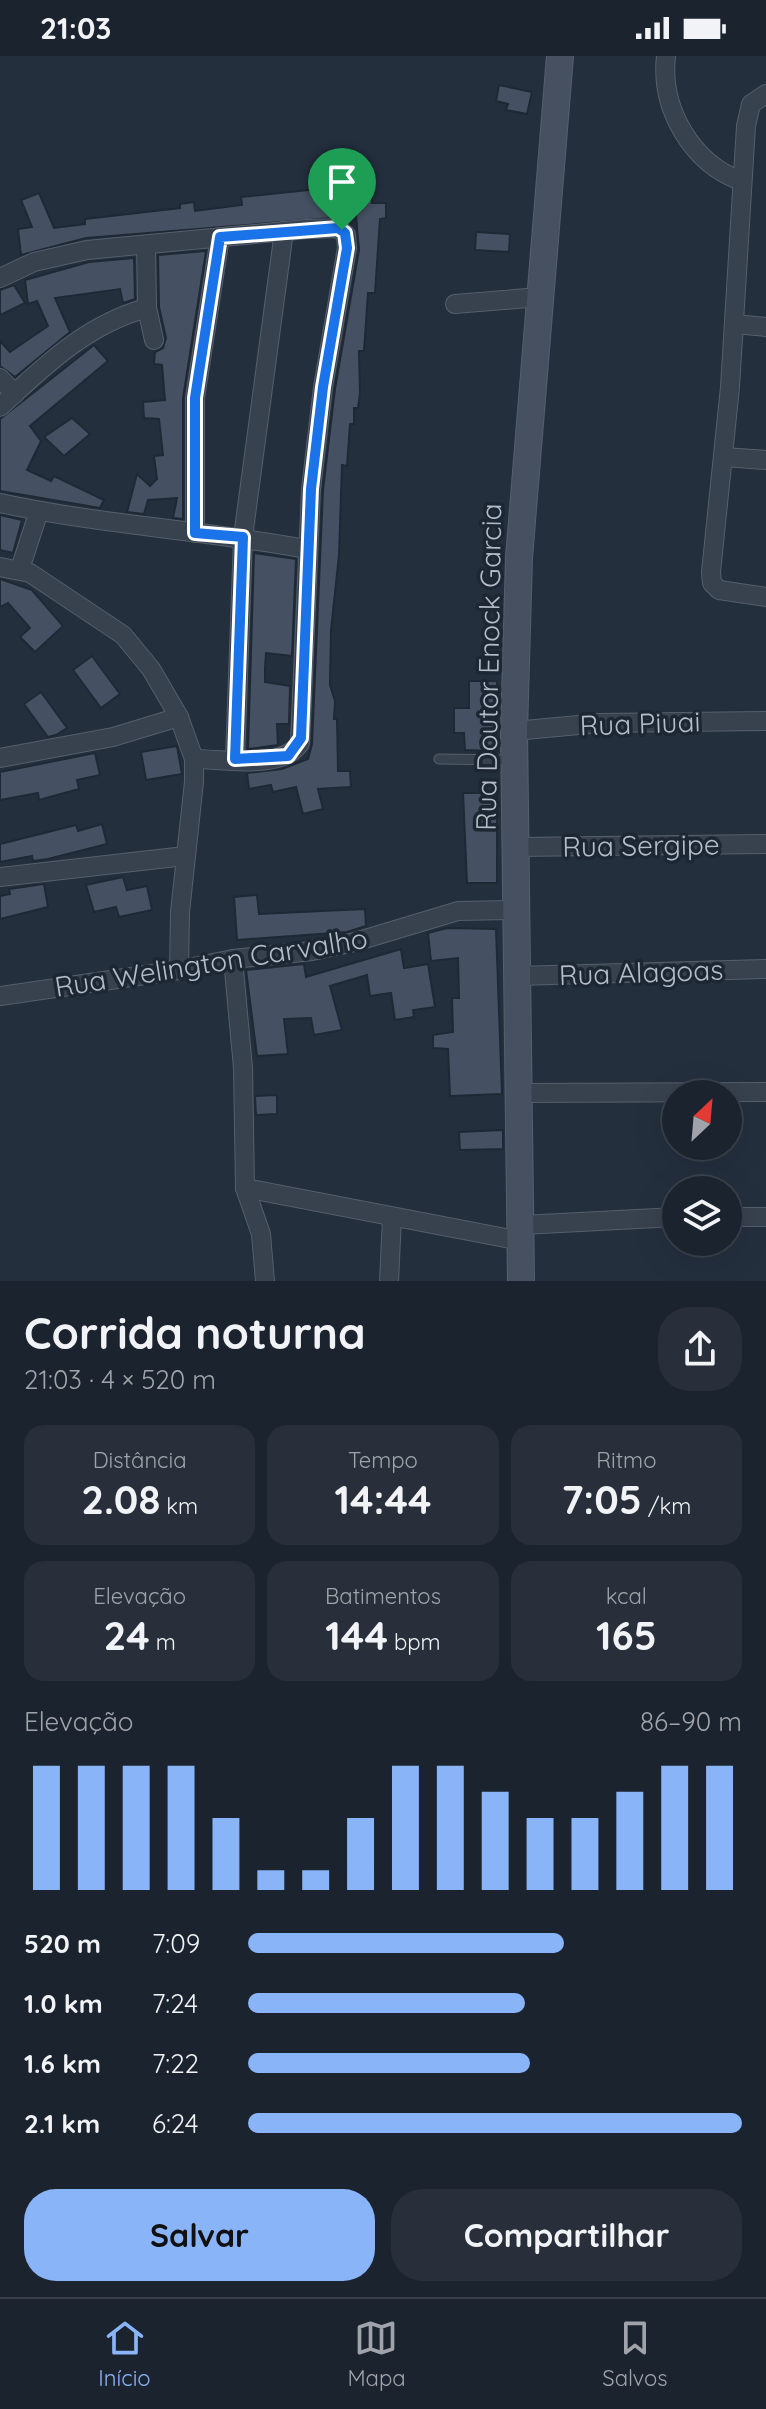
<!DOCTYPE html>
<html lang="pt">
<meta charset="utf-8">
<style>
:root{--surface:#1b232e;--page:#282f3a;--text:#f1f3f6;--muted:#a0a4aa;--line:#39404a;--accent:#8ab4f8}
body{margin:0;font-family:Quicksand,sans-serif;background:var(--page);color:var(--text);height:100vh;display:flex;flex-direction:column;font-size:30px;white-space:nowrap}
*{box-sizing:border-box;margin:0}
p{font-size:26px;color:var(--muted)}
.icon{flex:none;width:44px;height:44px;fill:none;stroke:currentColor;stroke-width:2;stroke-linecap:round;stroke-linejoin:round}
.map{position:relative;height:1225px;overflow:hidden}
.drawer{display:flex;flex-direction:column;background:var(--surface);flex:1}
.drawer>*{flex:none}
.needle{width:52px;rotate:26deg}
.controls{position:absolute;left:662px;top:1024px;display:grid;gap:16px}
.controls a{display:grid;place-items:center;width:80px;height:80px;border-radius:50%;background:var(--surface);box-shadow:0 8px 32px #0002,0 0 0 2px var(--line);font-size:40px}
.pin{position:absolute;display:grid;place-items:center;width:68px;height:68px;color:#fff;margin:-82px -34px;border-radius:50% 50% 50% 0;rotate:-45deg;box-shadow:0 0 8px #0007}
.pin .icon{rotate:45deg}
.round{display:grid;place-items:center;flex:none;width:84px;height:84px;border-radius:32px;background:var(--page)}
.summary{display:flex;align-items:center;justify-content:space-between;height:136px;padding:0 24px}
h1{font-size:44px;font-weight:800;line-height:60px}
.metrics{display:grid;grid-template-columns:repeat(3,1fr);gap:12px;height:136px;padding:8px 24px}
.metrics div{display:grid;align-content:center;border-radius:20px;background:var(--page);text-align:center}
.metrics b{font-size:40px;font-weight:800}
.metrics small{font-size:22px;font-weight:400}
.metrics p{font-size:22px}
.chart{height:224px;padding:16px 24px}
.chart p{display:flex;justify-content:space-between}
.chart svg{width:100%;height:144px;margin-top:8px;stroke:var(--accent);stroke-width:6}
.primary-button{display:flex;gap:16px;margin-top:auto;padding:16px 24px}
.primary-button a{flex:1;height:92px;border-radius:32px;background:var(--accent);color:#111;font-size:32px;font-weight:800;line-height:92px;text-align:center}
.primary-button a+a{background:var(--page);color:var(--text)}
ul{padding:0 24px;list-style:none;font-size:26px}
li{display:grid;grid-template-columns:128px 96px 1fr;align-items:center;height:60px}
li i{height:20px;border-radius:10px;background:var(--accent)}
.status{display:flex;justify-content:space-between;align-items:center;height:56px;padding:0 40px;background:var(--surface);direction:ltr}
.status svg{height:22px;fill:currentColor}
.menu{display:flex;justify-content:space-around;align-items:center;height:112px;border-top:2px solid var(--line);background:var(--surface);font-size:22px;color:var(--muted)}
.menu a{display:grid;justify-items:center;gap:4px}
.menu .current{color:var(--accent)}
.map>svg:first-child{display:block}
.building{fill:#455162;stroke:#1f2835;stroke-width:2}
.lines{fill:none;stroke-linecap:round;stroke-linejoin:round}
.lane-casing{stroke:#565f6c;stroke-width:11}
.street-casing{stroke:#565f6c;stroke-width:20}
.secondary-casing{stroke:#565f6c;stroke-width:28}
.lane{stroke:#38414e;stroke-width:9}
.street{stroke:#38414e;stroke-width:18}
.secondary{stroke:#465061;stroke-width:26}
.route-casing{stroke:#fff;stroke-width:16}
.route{stroke:#1a73e8;stroke-width:10}
.labels{text-anchor:middle;dominant-baseline:central;stroke-width:7;stroke-linejoin:round;paint-order:stroke}
.street-label{font-size:28px;fill:#b4bcc9;stroke:#1d2633}
</style>
<div class="status"><b>21:03</b><svg viewBox="0 0 49 12"><path d="M0 12V9h3v3zM5 12V6h3v6zM10 12V3h3v9zM15 12V0h3v12zM26 1h20v11H26zM47 4h2v5h-2z"/></svg></div>
<div class="map">
<svg width="766" height="1225" viewBox="0 0 766 1225">
<rect width="100%" height="100%" fill="#242f3e"/>
<g class="building">
<path d="M499,29L532,36L527,58L506,54L508,48L496,45Z"/>
<path d="M347,130H371L372,147H386V162L380,163L375,237H368L364,295H359L360,337L358,352H354V368H350L347,410L342,409L339,499L331,574L330,629L335,645L334,663H337L338,715H350L351,731L318,733L323,753L303,758L296,731L273,736L271,729L249,733L247,717L282,713L308,703L312,688L323,434L335,333L359,194L356,160L86,182L21,199L18,173L32,171L21,144L39,137L54,172L85,168V163L180,152V148L194,146L195,155L242,149L241,141Z"/>
<path d="M476,176L510,178L509,196L475,194Z"/>
<path d="M206,195L183,342V463L173,462L177,442L148,444L144,458L127,456L137,418L150,430L157,423L154,400L163,399L159,363L144,362L143,346L165,344L162,309L154,308L155,296L163,292L166,282L159,251L158,199Z"/>
<path d="M134,202L135,243L123,247L120,233L55,242L70,276L15,321L0,310V285L10,296L48,270L37,245L28,248L25,224L89,206Z"/>
<path d="M14,229L25,247L0,259V234Z"/>
<path d="M94,289L108,305L30,370L41,385L27,414L51,425L54,420L104,444L100,452L0,435V363Z"/>
<path d="M72,362L90,378L64,400L44,381Z"/>
<path d="M0,459L22,464L13,497L0,494Z"/>
<path d="M254,497L296,503L292,600L266,597L265,613V626L290,630L289,668H277L278,689L248,693Z"/>
<path d="M0,523L32,534L63,570L35,596L20,581L30,572L8,547L0,551Z"/>
<path d="M92,600L120,638L101,652L73,614Z"/>
<path d="M469,625H497V695L465,694L464,677H454V652H469Z"/>
<path d="M41,636L67,672L56,679L48,681L24,648Z"/>
<path d="M177,690L182,718L146,724L141,696Z"/>
<path d="M95,697L100,719L77,724L79,733L39,744L38,737L0,744V716Z"/>
<path d="M463,737H497V827H467Z"/>
<path d="M102,768L107,788L48,803L33,805L32,800L0,806V788L76,769L78,775Z"/>
<path d="M123,821L127,834L147,830L152,854L119,861L116,851L94,856L86,829Z"/>
<path d="M44,828L48,851L0,863V840L10,838L9,833Z"/>
<path d="M257,839L259,858L365,853L366,870L347,876L237,884L234,841Z"/>
<path d="M447,872L496,873L502,1038L450,1040L448,993L433,992V979L453,976L452,942H459L458,902L431,905L428,877Z"/>
<path d="M401,893L404,912L428,908L435,951L413,954L414,961L395,964L391,937L370,940L367,919L330,930L342,974L314,979L311,962L284,963L288,998L257,1000L246,914L304,908L306,921Z"/>
<path d="M277,1039V1058L256,1059L255,1040Z"/>
<path d="M503,1074V1093L460,1094L459,1076Z"/>
</g>
<g class="lines">
<defs>
<path id="lane" d="M439,703L511,704"/>
<g id="street">
<path d="M666,0C660,53 692,107 741,125"/>
<path d="M766,38L751,48L746,70L730,331L711,516L712,527L719,534L766,541"/>
<path d="M146,189L147,252L154,284"/>
<path d="M0,222L34,206L87,194L307,173L338,172L346,179L347,192L323,331L311,433L300,687C282,715 222,703 194,703"/>
<path d="M455,248L540,241"/>
<path d="M734,268L766,271"/>
<path d="M0,322L15,338"/>
<path d="M0,351C44,310 87,268 147,252"/>
<path d="M724,401L766,404"/>
<path d="M0,447C102,469 204,474 306,493"/>
<path d="M195,477V342L220,181"/>
<path d="M0,511L30,517L123,579L151,613L179,661L194,703V726L180,856L179,914"/>
<path d="M20,513L39,455"/>
<path d="M514,675L600,667L766,665"/>
<path d="M0,702L113,681L179,661"/>
<path d="M235,703L243,481L284,175"/>
<path d="M516,791L766,788"/>
<path d="M0,821L185,800"/>
<path d="M233,903L243,1012L245,1132L261,1178L265,1225"/>
<path d="M516,920L766,913"/>
<path d="M0,940L179,914L233,903L312,895L355,886L458,855L515,854"/>
<path d="M517,1037L766,1036"/>
<path d="M245,1132L521,1185"/>
<path d="M728,1161H766"/>
<path d="M522,1169L676,1161"/>
<path d="M389,1225L392,1162"/>
</g>
<path id="secondary" d="M521,1225L514,675L519,502L560,0"/>
</defs>
<use href="#lane" class="lane-casing"/>
<use href="#street" class="street-casing"/>
<use href="#secondary" class="secondary-casing"/>
<use href="#lane" class="lane"/>
<use href="#street" class="street"/>
<use href="#secondary" class="secondary"/>
</g>
<g class="lines">
<defs>
<path id="route" d="M338,172L345,177L347,192L323,331L311,433L301,682L288,700L235,703L243,481L195,477V342L220,181Z"/>
</defs>
<use href="#route" class="route-casing"/>
<use href="#route" class="route"/>
</g>
<g class="labels">
<g class="street-label">
<text transform="translate(488 611) rotate(-89)">Rua Doutor Enock Garcia</text>
<text transform="translate(640 667) rotate(-2)">Rua Piuai</text>
<text transform="translate(641 789) rotate(-1)">Rua Sergipe</text>
<text transform="translate(211 906) rotate(-9)">Rua Welington Carvalho</text>
<text transform="translate(641 916) rotate(-2)">Rua Alagoas</text>
</g>
</g>
</svg>
<div class="controls">
<a><svg class="needle" viewBox="-14 -14 28 28"><path d="M0-13l5 13h-10z" fill="#e53935"/><path d="M0 13l5-13h-10z" fill="#a0a4aa"/></svg></a>
<a><svg class="icon" aria-label="layers" viewBox="0 0 24 24"><path d="M12 4l9 5-9 5-9-5zM3 14l9 5 9-5"/></svg></a>
</div>
<div class="pin" style="left:342px;top:174px;background:#1e9e55"><svg class="icon" aria-label="arrive" viewBox="0 0 24 24"><path d="M6 21V4h12l-3 4 3 4H6"/></svg></div>
</div>
<section class="drawer">
<div class="summary"><div><h1>Corrida noturna</h1><p>21:03 · 4 × 520 m</p></div><a class="round"><svg class="icon" aria-label="share" viewBox="0 0 24 24"><path d="M12 15V3M7 8l5-5 5 5M5 13v7h14v-7"/></svg></a></div>
<div class="metrics">
<div><p>Distância</p><b>2.08<small> km</small></b></div>
<div><p>Tempo</p><b>14:44</b></div>
<div><p>Ritmo</p><b>7:05<small> /km</small></b></div>
</div>
<div class="metrics">
<div><p>Elevação</p><b>24<small> m</small></b></div>
<div><p>Batimentos</p><b>144<small> bpm</small></b></div>
<div><p>kcal</p><b>165</b></div>
</div>
<div class="chart"><p><span>Elevação</span>86–90 m</p>
<svg viewBox="0 0 160 44" preserveAspectRatio="none"><path d="M5 44V6M15 44V6M25 44V6M35 44V6M45 44V22M55 44V38M65 44V38M75 44V22M85 44V6M95 44V6M105 44V14M115 44V22M125 44V22M135 44V14M145 44V6M155 44V6"/></svg>
</div>
<ul>
<li><b>520 m</b>7:09<i style="width:64%"></i></li>
<li><b>1.0 km</b>7:24<i style="width:56%"></i></li>
<li><b>1.6 km</b>7:22<i style="width:57%"></i></li>
<li><b>2.1 km</b>6:24<i style="width:100%"></i></li>
</ul>
<div class="primary-button"><a>Salvar</a><a>Compartilhar</a></div>
</section>
<nav class="menu">
<a class="current"><svg class="icon" aria-label="home" viewBox="0 0 24 24"><path d="M3 11l9-7 9 7M6 9v11h12V9"/></svg>Início</a>
<a><svg class="icon" aria-label="map" viewBox="0 0 24 24"><path d="M3 6l6-2 6 2 6-2v14l-6 2-6-2-6 2zM9 4v14M15 6v14"/></svg>Mapa</a>
<a><svg class="icon" aria-label="saved" viewBox="0 0 24 24"><path d="M7 4h10v16l-5-4-5 4z"/></svg>Salvos</a>
</nav>
